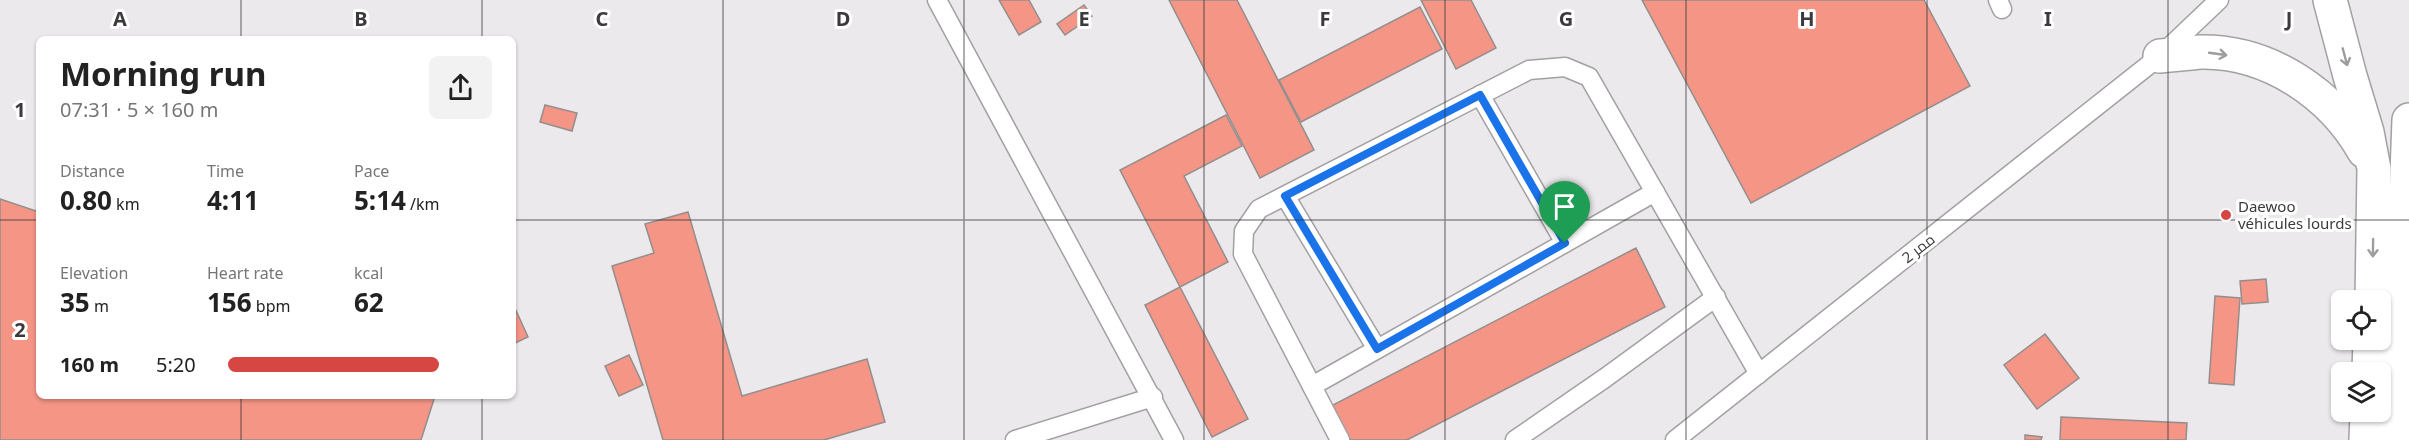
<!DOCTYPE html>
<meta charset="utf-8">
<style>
:root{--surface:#fff;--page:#f2f2f2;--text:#222;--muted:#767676;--accent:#d64744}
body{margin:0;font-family:"Noto Sans",Cairo,sans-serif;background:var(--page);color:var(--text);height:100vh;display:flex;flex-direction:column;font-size:22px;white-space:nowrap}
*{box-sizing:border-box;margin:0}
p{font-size:20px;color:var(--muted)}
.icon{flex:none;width:33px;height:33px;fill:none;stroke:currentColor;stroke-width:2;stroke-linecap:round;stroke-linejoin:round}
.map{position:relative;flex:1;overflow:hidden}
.details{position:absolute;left:36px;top:36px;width:480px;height:363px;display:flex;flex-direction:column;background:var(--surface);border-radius:9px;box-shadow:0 2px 4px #0004}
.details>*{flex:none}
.buttons{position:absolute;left:2331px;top:290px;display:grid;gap:12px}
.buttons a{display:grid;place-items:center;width:60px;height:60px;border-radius:9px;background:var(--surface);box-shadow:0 2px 4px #0004;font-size:30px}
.pin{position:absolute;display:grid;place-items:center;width:51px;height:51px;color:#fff;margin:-62px -26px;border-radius:50% 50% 50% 0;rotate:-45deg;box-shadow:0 0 6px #0007}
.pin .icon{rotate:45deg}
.round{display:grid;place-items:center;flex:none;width:63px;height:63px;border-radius:9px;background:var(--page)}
.headline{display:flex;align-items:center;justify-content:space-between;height:102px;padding:0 24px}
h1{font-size:33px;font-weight:700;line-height:45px}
.metrics{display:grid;grid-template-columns:repeat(3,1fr);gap:9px;height:102px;padding:6px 24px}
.metrics div{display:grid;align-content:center}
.metrics b{font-size:26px;font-weight:700}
.metrics small{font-size:16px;font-weight:400}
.metrics p{font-size:16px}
ul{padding:0 24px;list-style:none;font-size:20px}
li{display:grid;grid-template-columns:96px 72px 1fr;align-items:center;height:45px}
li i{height:15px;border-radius:8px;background:var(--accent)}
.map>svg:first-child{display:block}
.building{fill:#f59586;stroke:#938e8d;stroke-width:1.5}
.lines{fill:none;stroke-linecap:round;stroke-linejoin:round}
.service-casing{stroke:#a3a0a3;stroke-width:21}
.secondary-casing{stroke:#a3a0a3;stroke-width:36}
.service{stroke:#fff;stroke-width:18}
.secondary{stroke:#fff;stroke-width:33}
.oneway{stroke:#9e9c9e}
.route-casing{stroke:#fff;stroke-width:12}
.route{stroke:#1a73e8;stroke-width:8}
.grid{fill:none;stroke:#3c3a3c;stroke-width:1.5;stroke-opacity:0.55}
.poi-dot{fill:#d64744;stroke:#fff;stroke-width:2}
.labels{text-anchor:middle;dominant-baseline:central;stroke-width:6;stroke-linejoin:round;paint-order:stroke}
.poi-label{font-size:15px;fill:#3c3a3c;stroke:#fff;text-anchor:start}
.street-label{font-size:15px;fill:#3c3a3c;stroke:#fff}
.grid-label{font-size:20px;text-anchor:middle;font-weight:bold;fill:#3c3a3c;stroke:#fff;stroke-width:6;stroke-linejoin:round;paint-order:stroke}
</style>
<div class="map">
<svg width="2409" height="440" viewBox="0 0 2409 440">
<rect width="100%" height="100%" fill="#ece9ec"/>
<g class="building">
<path d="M999,0H1029L1041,22L1019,35Z"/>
<path d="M1169,0H1237L1314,150L1260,178Z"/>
<path d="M1421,0H1471L1496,48L1456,69Z"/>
<path d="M1642,0H1924L1970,86L1751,203Z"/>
<path d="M1084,5L1092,16L1065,35L1057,24Z"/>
<path d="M1420,7L1442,49L1301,122L1279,80Z"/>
<path d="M545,105L577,113L572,131L540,122Z"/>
<path d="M1226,115L1242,146L1184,176L1228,262L1180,287L1120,170Z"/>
<path d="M0,199L39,212V396H435L421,440H0Z"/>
<path d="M688,212L742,396L867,359L885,422L824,440H663L612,266L654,253L645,224Z"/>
<path d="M1636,248L1665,307L1407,440H1348L1331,406Z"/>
<path d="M2266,279L2268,302L2242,304L2240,281Z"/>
<path d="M1180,287L1248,419L1212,437L1145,305Z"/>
<path d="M2215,296L2240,298L2234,385L2209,383Z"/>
<path d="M513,304L528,337L513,344Z"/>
<path d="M2045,334L2079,378L2037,409L2004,365Z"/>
<path d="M629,355L643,385L619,396L605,366Z"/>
<path d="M2061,417L2187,423L2186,440H2060Z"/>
<path d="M2025,435L2042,437L2041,440H2025Z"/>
</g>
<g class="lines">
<defs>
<g id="service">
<path d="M937,0L1174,440"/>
<path d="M1998,0L2002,9"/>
<path d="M1480,95L1565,243"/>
<path d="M1285,196L1377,349"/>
<path d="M1312,386L1655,192"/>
<path d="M1015,440L1153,397"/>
<path d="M1340,440L1243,254L1244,231L1259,209L1529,70L1565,67L1589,77L1759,374"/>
<path d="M1515,440L1605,378L1716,297"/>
<path d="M1675,440L2160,56L2219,0"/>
</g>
<g id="secondary">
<path d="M2330,0L2350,76L2367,132L2374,169L2372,300"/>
<path d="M2160,56C2174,55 2188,53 2201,52C2269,51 2332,94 2364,151"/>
<path d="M2369,372L2370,339"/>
<path d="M2366,440L2367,411"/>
<path d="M2397,440L2409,120"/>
</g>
</defs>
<use href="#service" class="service-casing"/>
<use href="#secondary" class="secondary-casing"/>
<use href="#service" class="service"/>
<use href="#secondary" class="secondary"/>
</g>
<defs><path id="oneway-shaft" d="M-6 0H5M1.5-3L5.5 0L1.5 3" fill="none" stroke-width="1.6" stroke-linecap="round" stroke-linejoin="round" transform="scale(1.5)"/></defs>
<g class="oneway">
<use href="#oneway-shaft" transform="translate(2218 54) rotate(8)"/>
<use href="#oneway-shaft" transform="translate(2345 57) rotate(75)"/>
<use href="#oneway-shaft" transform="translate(2373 248) rotate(91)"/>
</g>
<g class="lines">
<defs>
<path id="route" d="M1480,95L1565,243L1377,349L1285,196Z"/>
</defs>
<use href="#route" class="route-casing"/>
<use href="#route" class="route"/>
</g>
<path class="grid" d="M241,0V39M482,0V39M723,0V440M964,0V440M1204,0V440M1445,0V440M1686,0V440M1927,0V440M2168,0V440M0,220H39M513,220H2409M241,396V440M482,396V440"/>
<circle class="poi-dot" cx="2226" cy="215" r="6"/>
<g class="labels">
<g class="poi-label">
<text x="2238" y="206">Daewoo<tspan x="2238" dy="17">véhicules lourds</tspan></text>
</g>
<g class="street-label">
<text transform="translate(1918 248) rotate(-38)">ممر 2</text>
</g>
</g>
<g class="grid-label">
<text x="120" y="26">A</text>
<text x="361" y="26">B</text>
<text x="602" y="26">C</text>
<text x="843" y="26">D</text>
<text x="1084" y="26">E</text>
<text x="1325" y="26">F</text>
<text x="1566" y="26">G</text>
<text x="1807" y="26">H</text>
<text x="2048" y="26">I</text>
<text x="2289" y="26">J</text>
<text x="20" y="117">1</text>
<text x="20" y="337">2</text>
</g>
</svg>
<div class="buttons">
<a><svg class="icon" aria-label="locate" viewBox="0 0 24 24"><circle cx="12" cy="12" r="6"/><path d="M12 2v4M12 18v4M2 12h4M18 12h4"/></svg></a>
<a><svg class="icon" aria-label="layers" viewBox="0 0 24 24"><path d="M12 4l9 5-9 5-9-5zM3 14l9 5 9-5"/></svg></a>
</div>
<div class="pin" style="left:1565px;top:243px;background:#1e9e55"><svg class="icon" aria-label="arrive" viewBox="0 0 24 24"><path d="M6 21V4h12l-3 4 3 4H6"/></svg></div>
<section class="details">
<div class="headline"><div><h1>Morning run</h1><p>07:31 · 5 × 160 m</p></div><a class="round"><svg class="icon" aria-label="share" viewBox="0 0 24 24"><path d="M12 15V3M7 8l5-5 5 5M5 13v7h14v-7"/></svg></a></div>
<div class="metrics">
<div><p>Distance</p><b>0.80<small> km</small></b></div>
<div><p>Time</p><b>4:11</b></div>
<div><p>Pace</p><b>5:14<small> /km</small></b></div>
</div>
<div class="metrics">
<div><p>Elevation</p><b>35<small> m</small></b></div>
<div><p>Heart rate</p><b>156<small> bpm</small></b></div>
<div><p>kcal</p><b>62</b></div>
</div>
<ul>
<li><b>160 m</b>5:20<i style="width:80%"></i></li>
</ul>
</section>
</div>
